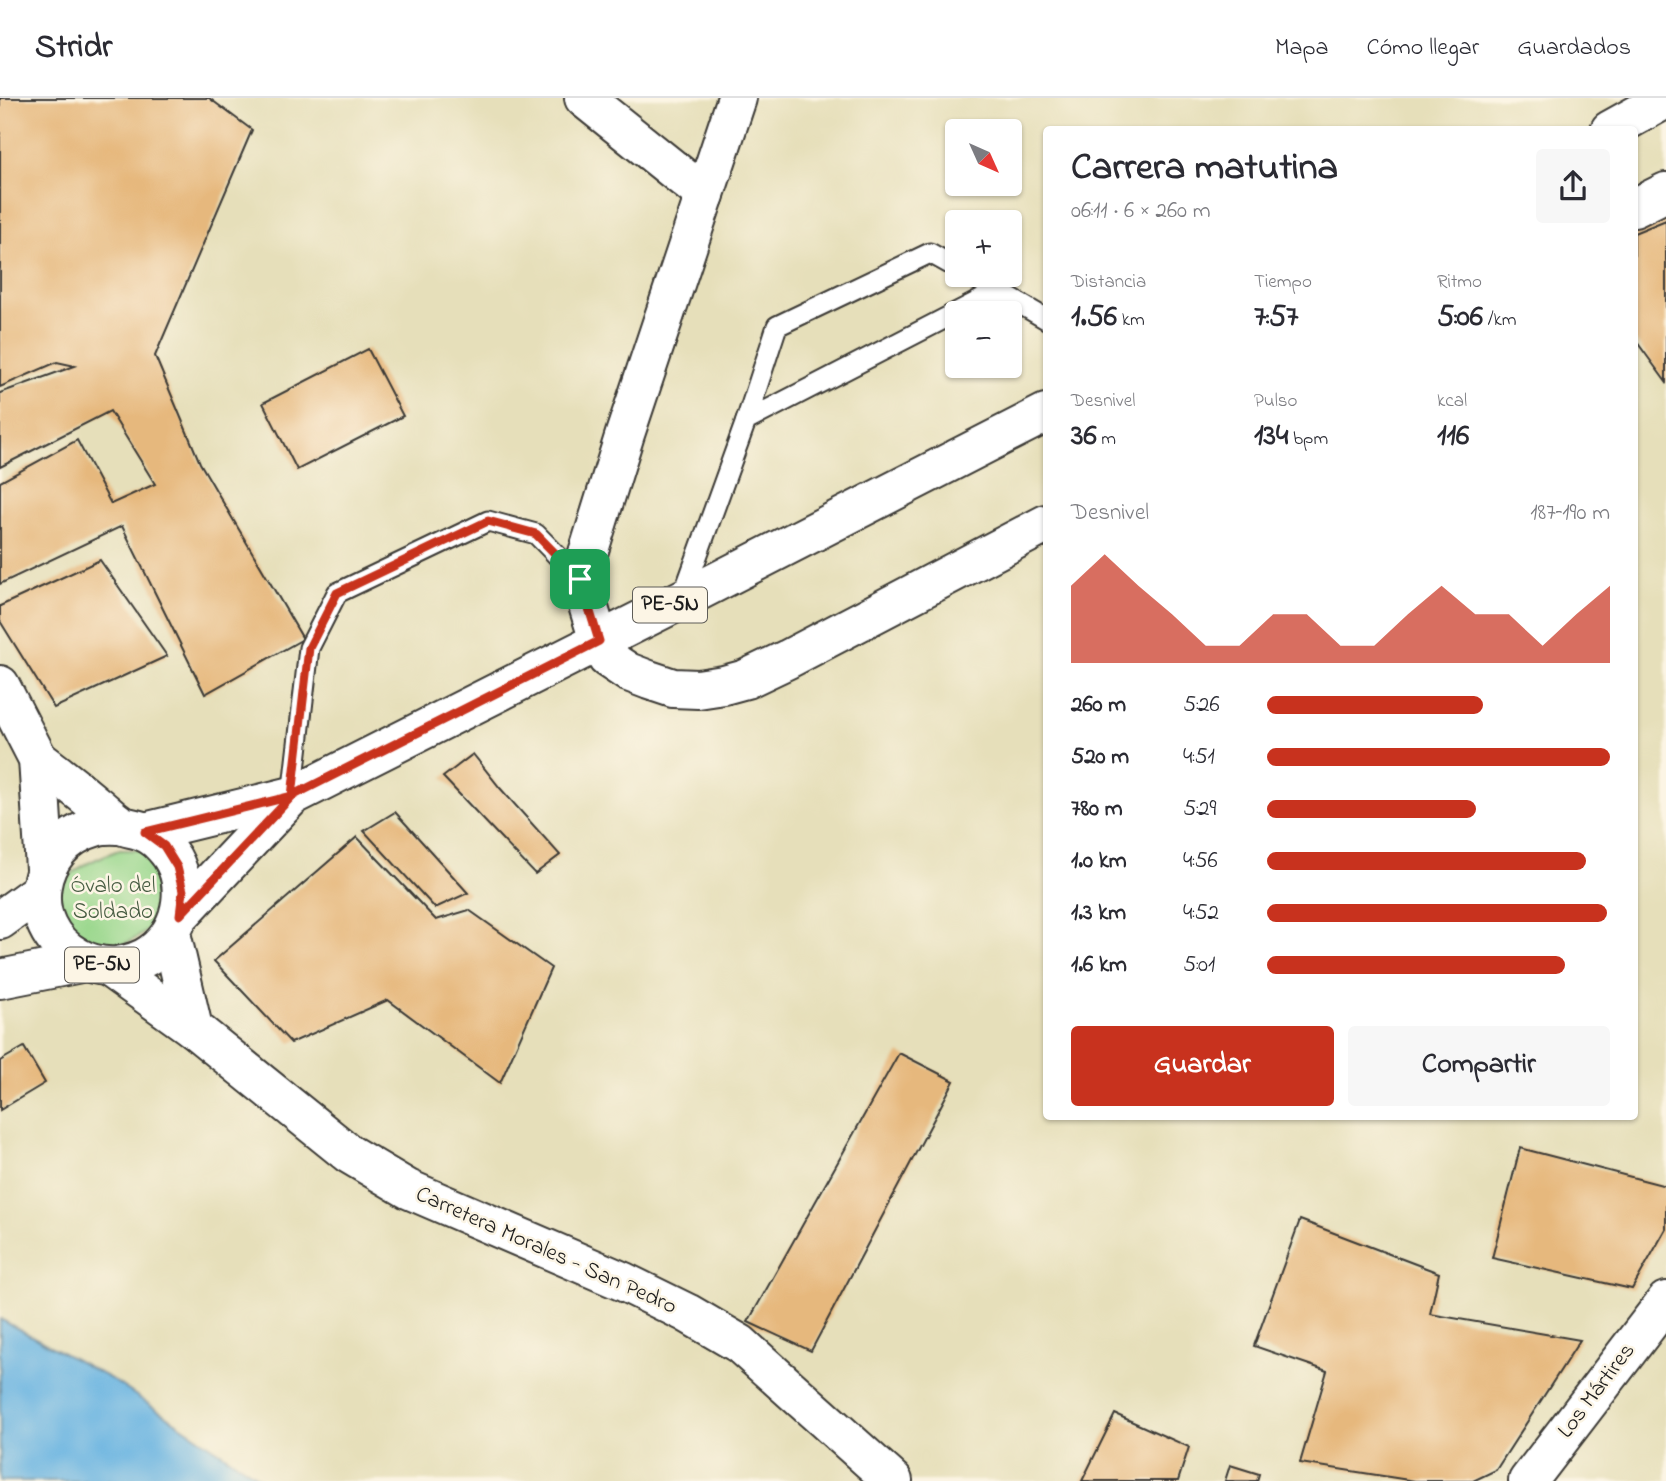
<!DOCTYPE html>
<html lang="es">
<meta charset="utf-8">
<style>
:root{--surface:#fff;--page:#f7f7f7;--text:#2b2b33;--muted:#7c7c81;--line:#e1e1e2;--accent:#c8321e}
body{margin:0;font-family:"Indie Flower",sans-serif;background:var(--page);color:var(--text);height:100vh;display:flex;flex-direction:column;font-size:26px;white-space:nowrap}
*{box-sizing:border-box;margin:0}
p{font-size:23px;color:var(--muted)}
.icon{flex:none;width:38px;height:38px;fill:none;stroke:currentColor;stroke-width:2;stroke-linecap:round;stroke-linejoin:round}
.map{position:relative;flex:1;overflow:hidden}
.panel{position:absolute;left:1043px;top:28px;width:595px;height:994px;display:flex;flex-direction:column;background:var(--surface);border-radius:7px;box-shadow:0 2px 5px #0004}
.panel>*{flex:none}
.needle{width:46px;rotate:135deg}
.tools{position:absolute;left:945px;top:21px;display:grid;gap:14px}
.tools a{display:grid;place-items:center;width:77px;height:77px;border-radius:7px;background:var(--surface);box-shadow:0 2px 5px #0004;font-size:35px}
.pin{position:absolute;display:grid;place-items:center;width:60px;height:60px;color:#fff;margin:-30px;border-radius:14px;box-shadow:0 4px 10px #0006}
.round{display:grid;place-items:center;flex:none;width:74px;height:74px;border-radius:7px;background:var(--page)}
.head{display:flex;align-items:center;justify-content:space-between;height:119px;padding:0 28px}
h1{font-size:38px;font-weight:700;line-height:52px}
.metrics{display:grid;grid-template-columns:repeat(3,1fr);gap:10px;height:119px;padding:7px 28px}
.metrics div{display:grid;align-content:center}
.metrics b{font-size:30px;font-weight:700}
.metrics small{font-size:19px;font-weight:400}
.metrics p{font-size:19px}
.chart{height:196px;padding:14px 28px}
.chart p{display:flex;justify-content:space-between}
.chart svg{width:100%;height:126px;margin-top:7px;fill:var(--accent);opacity:.7}
.button{display:flex;gap:14px;margin-top:auto;padding:14px 28px}
.button a{flex:1;height:80px;border-radius:7px;background:var(--accent);color:#fff;font-size:28px;font-weight:700;line-height:80px;text-align:center}
.button a+a{background:var(--page);color:var(--text)}
ul{padding:0 28px;list-style:none;font-size:23px}
li{display:grid;grid-template-columns:112px 84px 1fr;align-items:center;height:52px}
li i{height:18px;border-radius:9px;background:var(--accent)}
header{display:flex;align-items:center;gap:42px;box-sizing:border-box;height:98px;padding:0 35px;background:var(--surface);border-bottom:2px solid var(--line)}
header strong{font-size:33px}
nav{display:flex;gap:38px;margin-inline-start:auto;font-size:24px}
.map>svg:first-child{display:block}
.green{fill:#99d78c;stroke:#5a7a54;stroke-width:2}
.water{fill:#69b4e1;stroke:#42687e;stroke-width:2}
.building{fill:#e6b87d}
.lines{fill:none;stroke-linecap:round;stroke-linejoin:round}
.lane-casing{stroke:#3a3934;stroke-width:23}
.street-casing{stroke:#3a3934;stroke-width:42}
.secondary-casing{stroke:#3a3934;stroke-width:42}
.primary-casing{stroke:#3a3934;stroke-width:42}
.lane{stroke:#fff;stroke-width:19}
.street{stroke:#fff;stroke-width:38}
.secondary{stroke:#fff;stroke-width:38}
.primary{stroke:#fff;stroke-width:38}
.route-casing{stroke:#fff;stroke-width:14}
.route{stroke:#c8321e;stroke-width:9}
.labels{text-anchor:middle;dominant-baseline:central;stroke-width:5;stroke-linejoin:round;paint-order:stroke}
.shield{fill:#fcf5e5;stroke:#5f5d58;stroke-width:2}
.shield-label{font-size:21px;font-weight:bold;fill:#1c1c1c}
.park-label{font-size:23px;fill:#485d43;stroke:#fcf5e5}
.street-label{font-size:23px;fill:#1c1c1c;stroke:#fcf5e5}
</style>
<header>
<strong>Stridr</strong>
<nav><a>Mapa</a><a>Cómo llegar</a><a>Guardados</a></nav>
</header>
<div class="map">
<svg width="1666" height="1383" viewBox="0 0 1666 1383">
<rect width="100%" height="100%" fill="#fcf5e5"/>
<filter id="ink" filterUnits="userSpaceOnUse"><feTurbulence type="fractalNoise" baseFrequency=".0143" numOctaves="2"/><feDisplacementMap in="SourceGraphic" scale="14" xChannelSelector="R" yChannelSelector="G"/><feConvolveMatrix kernelMatrix="1 2 1 2 8 2 1 2 1" color-interpolation-filters="sRGB"/></filter>
<filter id="wash" filterUnits="userSpaceOnUse"><feTurbulence type="fractalNoise" baseFrequency=".00686" numOctaves="4" result="noise"/><feDisplacementMap in="SourceGraphic" scale="28" xChannelSelector="R" yChannelSelector="G"/><feGaussianBlur stdDeviation="1.57" result="paint"/><feColorMatrix in="noise" values="0 0 0 0 0 0 0 0 0 0 0 0 0 0 0 0 0 1.4 0 .05"/><feComposite in="paint" operator="in"/></filter>
<g filter="url(#wash)">
<rect width="100%" height="100%" fill="#e6dfba"/>
<path class="green" d="M119,752H140L169,773L159,824L138,839L115,851H80L51,803C63,774 91,762 119,752Z"/>
<path class="water" d="M0,1221L111,1281L264,1383H0Z"/>
<g id="blocks">
<g class="building">
<path d="M0,0H209L252,32L155,258L200,365L303,541L205,596L122,428L0,486V384L77,342L111,406L155,386L110,313L0,369V295L75,268L57,264L0,289Z"/>
<path d="M1666,122V284L1634,240V135Z"/>
<path d="M368,251L403,318L297,372L263,305Z"/>
<path d="M100,462L167,558L54,610L0,523V508Z"/>
<path d="M473,656L500,690L560,757L535,776L443,679Z"/>
<path d="M395,714L468,795L435,810L364,733Z"/>
<path d="M357,739L436,822L469,812L551,870L500,985L388,902L291,945L214,863Z"/>
<path d="M24,949L45,985L0,1012V963Z"/>
<path d="M899,955L954,983L811,1253L748,1224Z"/>
<path d="M1520,1050L1666,1088V1131L1632,1191L1492,1160Z"/>
<path d="M1300,1122L1439,1175L1430,1216L1580,1242L1496,1372L1473,1383H1415L1300,1365L1327,1273L1254,1248Z"/>
<path d="M1115,1316L1189,1349L1178,1383H1082Z"/>
<path d="M1230,1367L1259,1376L1257,1383H1225Z"/>
</g>
</g>
</g>
<g filter="url(#ink)">
<use href="#blocks" fill-opacity="0" stroke="#3a3934" stroke-width="2"/>
<g class="lines">
<defs>
<g id="lane">
<path d="M969,177L998,193"/>
<path d="M746,323L777,228L930,155L957,170"/>
<path d="M682,500L746,323L998,193L1046,221"/>
<path d="M292,698L309,550L337,495L488,423L536,436L580,481"/>
</g>
<g id="street">
<path d="M584,0L705,97"/>
<path d="M737,0L625,336L580,481L599,543L607,560L628,574L649,582L673,590L698,591L724,587L746,581L788,561L1046,426"/>
<path d="M1634,110L1666,94"/>
<path d="M1528,1383L1666,1203"/>
</g>
<g id="secondary">
<path d="M171,835L193,930"/>
<path d="M108,869L193,930L349,1056L408,1091L624,1184L687,1215L740,1246L893,1383"/>
</g>
<g id="primary">
<path d="M1610,32L1666,1"/>
<path d="M0,587L38,661L45,771"/>
<path d="M38,661C58,676 77,691 96,707C104,713 112,722 121,727C127,730 135,730 142,733C149,736 158,742 163,748C193,779 185,831 152,855C142,863 129,866 117,868C103,869 89,866 77,859C20,827 34,746 95,729C103,726 113,727 121,727"/>
<path d="M145,734L292,698L681,502L1046,315"/>
<path d="M180,817L292,698"/>
<path d="M0,822L40,793"/>
<path d="M0,881L86,864"/>
</g>
</defs>
<use href="#lane" class="lane-casing"/>
<use href="#street" class="street-casing"/>
<use href="#secondary" class="secondary-casing"/>
<use href="#primary" class="primary-casing"/>
<use href="#lane" class="lane"/>
<use href="#street" class="street"/>
<use href="#secondary" class="secondary"/>
<use href="#primary" class="primary"/>
</g>
</g>
<g class="lines" filter="url(#ink)">
<defs>
<path id="route" d="M580,481L599,543L292,698L180,817L183,793L177,769L164,748L145,734L292,698L309,550L337,495L488,423L536,436L580,481"/>
</defs>
<use href="#route" class="route-casing"/>
<use href="#route" class="route"/>
</g>
<g class="labels">
<g class="shield">
<rect x="633" y="489.5" width="74" height="35" rx="5"/>
<rect x="65" y="849.5" width="74" height="35" rx="5"/>
</g>
<g class="shield-label">
<text x="670" y="507">PE-5N</text>
<text x="102" y="867">PE-5N</text>
</g>
<g class="park-label">
<text x="113" y="788">Óvalo del<tspan x="113" dy="26">Soldado</tspan></text>
</g>
<g class="street-label">
<text transform="translate(546 1153) rotate(24)">Carretera Morales - San Pedro</text>
<text transform="translate(1597 1293) rotate(-53)">Los Mártires</text>
</g>
</g>
</svg>
<div class="tools">
<a><svg class="needle" viewBox="-14 -14 28 28"><path d="M0-13l5 13h-10z" fill="#e53935"/><path d="M0 13l5-13h-10z" fill="#7c7c81"/></svg></a>
<a>+</a>
<a>−</a>
</div>
<div class="pin" style="left:580px;top:481px;background:#1e9e55"><svg class="icon" aria-label="arrive" viewBox="0 0 24 24"><path d="M6 21V4h12l-3 4 3 4H6"/></svg></div>
<section class="panel">
<div class="head"><div><h1>Carrera matutina</h1><p>06:11 · 6 × 260 m</p></div><a class="round"><svg class="icon" aria-label="share" viewBox="0 0 24 24"><path d="M12 15V3M7 8l5-5 5 5M5 13v7h14v-7"/></svg></a></div>
<div class="metrics">
<div><p>Distancia</p><b>1.56<small> km</small></b></div>
<div><p>Tiempo</p><b>7:57</b></div>
<div><p>Ritmo</p><b>5:06<small> /km</small></b></div>
</div>
<div class="metrics">
<div><p>Desnivel</p><b>36<small> m</small></b></div>
<div><p>Pulso</p><b>134<small> bpm</small></b></div>
<div><p>kcal</p><b>116</b></div>
</div>
<div class="chart"><p><span>Desnivel</span>187–190 m</p>
<svg viewBox="0 0 160 44" preserveAspectRatio="none"><path d="M0 44V17L10 6L20 17L30 27L40 38L50 38L60 27L70 27L80 38L90 38L100 27L110 17L120 27L130 27L140 38L150 27L160 17V44z"/></svg>
</div>
<ul>
<li><b>260 m</b>5:26<i style="width:63%"></i></li>
<li><b>520 m</b>4:51<i style="width:100%"></i></li>
<li><b>780 m</b>5:29<i style="width:61%"></i></li>
<li><b>1.0 km</b>4:56<i style="width:93%"></i></li>
<li><b>1.3 km</b>4:52<i style="width:99%"></i></li>
<li><b>1.6 km</b>5:01<i style="width:87%"></i></li>
</ul>
<div class="button"><a>Guardar</a><a>Compartir</a></div>
</section>
</div>
